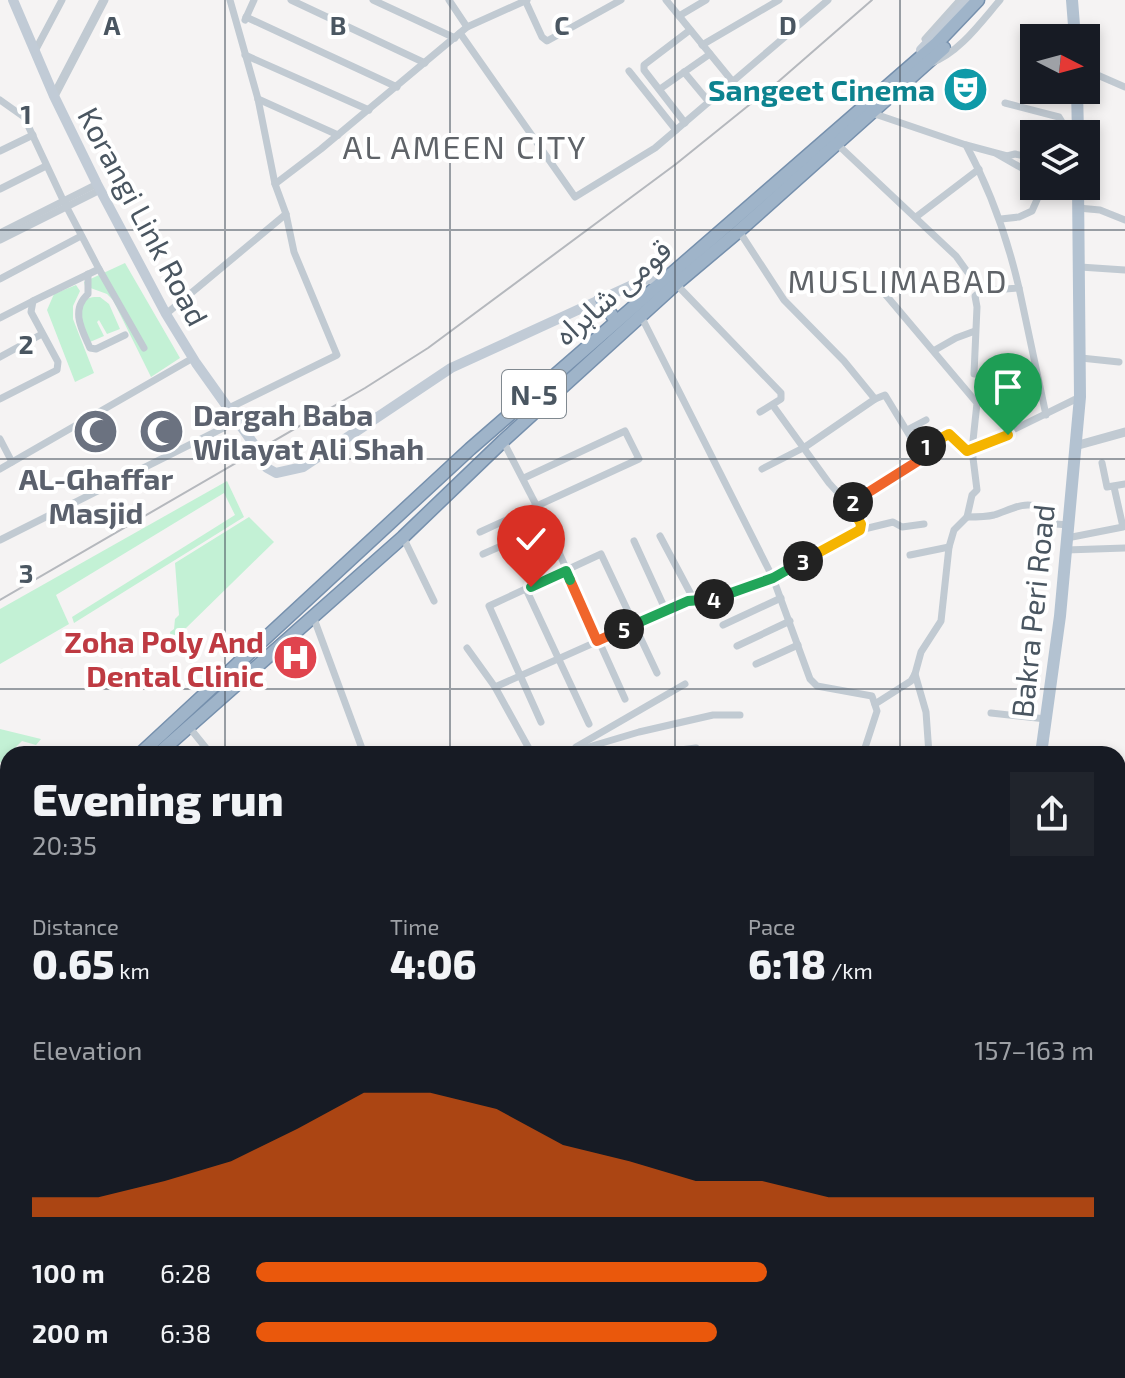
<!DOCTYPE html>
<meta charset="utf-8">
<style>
:root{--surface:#171b24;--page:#20242c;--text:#f1f3f6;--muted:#9ea1a6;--accent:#ea580c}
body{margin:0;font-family:"Exo 2","Noto Sans Arabic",sans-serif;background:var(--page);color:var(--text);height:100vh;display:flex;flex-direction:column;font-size:30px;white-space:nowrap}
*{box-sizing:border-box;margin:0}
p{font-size:26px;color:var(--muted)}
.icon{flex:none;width:44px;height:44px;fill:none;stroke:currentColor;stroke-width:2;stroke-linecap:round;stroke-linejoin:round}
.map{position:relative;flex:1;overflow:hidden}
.sheet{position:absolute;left:0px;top:746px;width:1126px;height:632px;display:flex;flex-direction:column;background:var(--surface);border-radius:24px 24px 0 0;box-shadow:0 4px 12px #0003}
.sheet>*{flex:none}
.needle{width:52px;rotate:96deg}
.tools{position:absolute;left:1020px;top:24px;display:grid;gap:16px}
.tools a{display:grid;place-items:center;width:80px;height:80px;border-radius:0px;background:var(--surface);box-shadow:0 4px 12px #0003;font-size:40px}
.pin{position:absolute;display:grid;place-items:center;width:68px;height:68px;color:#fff;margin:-82px -34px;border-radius:50% 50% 50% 0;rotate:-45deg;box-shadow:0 0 8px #0007}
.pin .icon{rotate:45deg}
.km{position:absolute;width:40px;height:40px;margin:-20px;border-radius:50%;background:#222;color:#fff;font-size:22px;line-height:40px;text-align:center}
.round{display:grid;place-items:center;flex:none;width:84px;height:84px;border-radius:0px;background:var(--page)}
.overview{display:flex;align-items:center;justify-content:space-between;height:136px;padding:0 32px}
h1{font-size:44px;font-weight:800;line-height:60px}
.metrics{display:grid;grid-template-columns:repeat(3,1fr);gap:12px;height:136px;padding:8px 32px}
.metrics div{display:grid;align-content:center}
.metrics b{font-size:40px;font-weight:800}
.metrics small{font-size:22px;font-weight:400}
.metrics p{font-size:22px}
.chart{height:224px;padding:16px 32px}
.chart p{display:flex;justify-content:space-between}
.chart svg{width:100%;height:144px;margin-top:8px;fill:var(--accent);opacity:.7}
ul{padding:0 32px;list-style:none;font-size:26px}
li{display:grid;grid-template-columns:128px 96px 1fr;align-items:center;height:60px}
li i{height:20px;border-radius:10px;background:var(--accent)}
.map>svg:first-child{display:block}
.green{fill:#c3f1d5}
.sand{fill:#f5f0e5}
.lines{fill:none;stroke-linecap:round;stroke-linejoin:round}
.trunk-casing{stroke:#7690ad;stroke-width:15}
.minor{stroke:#c1cad2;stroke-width:7}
.tertiary{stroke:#c1cad2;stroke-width:9}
.secondary{stroke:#c1cbd6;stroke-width:10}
.primary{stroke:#b3c2d1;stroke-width:12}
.trunk{stroke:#9fb4c9;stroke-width:12}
.rail{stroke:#b5b8bd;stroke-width:2}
.split-1-casing{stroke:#fff;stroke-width:16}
.split-2-casing{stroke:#fff;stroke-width:16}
.split-3-casing{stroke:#fff;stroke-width:16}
.split-4-casing{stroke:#fff;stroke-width:16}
.split-5-casing{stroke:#fff;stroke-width:16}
.split-6-casing{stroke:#fff;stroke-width:16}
.split-7-casing{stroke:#fff;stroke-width:16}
.split-1{stroke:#f5b400;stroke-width:10}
.split-2{stroke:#f0652b;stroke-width:10}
.split-3{stroke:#f5b400;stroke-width:10}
.split-4{stroke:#22a559;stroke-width:10}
.split-5{stroke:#22a559;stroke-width:10}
.split-6{stroke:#f0652b;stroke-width:10}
.split-7{stroke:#22a559;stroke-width:10}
.grid{fill:none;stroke:#4a5661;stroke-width:2;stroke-opacity:0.55}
.labels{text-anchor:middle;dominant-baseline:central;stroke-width:8;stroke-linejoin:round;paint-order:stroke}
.shield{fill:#fff;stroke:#808990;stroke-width:2}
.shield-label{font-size:28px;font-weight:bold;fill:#4a5661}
.culture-label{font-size:30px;font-weight:bold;fill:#0d838f;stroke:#fff;text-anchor:end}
.street-label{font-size:30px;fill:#4a5661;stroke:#fff}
.worship-label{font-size:30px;font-weight:bold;fill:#5b616d;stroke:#fff;text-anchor:start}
.health-label{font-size:30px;font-weight:bold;fill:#be3a42;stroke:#fff;text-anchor:end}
.neighbourhood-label{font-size:32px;letter-spacing:2px;fill:#5f6368;stroke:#fff}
.grid-label{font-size:26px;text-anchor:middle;font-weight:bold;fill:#4a5661;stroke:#fff;stroke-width:8;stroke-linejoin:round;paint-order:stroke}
</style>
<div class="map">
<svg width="1125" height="1378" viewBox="0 0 1125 1378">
<rect width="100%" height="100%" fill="#f5f3f3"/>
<g class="green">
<path d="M125,263L180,358L151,377L113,300L107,294L85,286L84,282Z"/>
<path d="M76,285L80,291L73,306V319L94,373L75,382L47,310L54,294Z"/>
<path d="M100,297L109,304L120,329L107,334L99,320L97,322L104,336L90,342C83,325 68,295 100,297Z"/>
<path d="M227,481L244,517L74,623L72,617L235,515L224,493L56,595L69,624L0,664V609Z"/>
<path d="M249,517L274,542L184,630L187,653L185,655L172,646L170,632L174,629L175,619L179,615L175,563Z"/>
<path d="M0,729L41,739L36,745L22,741L0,763Z"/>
</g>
<path class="sand" d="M0,784L8,793V843L0,852Z"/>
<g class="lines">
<defs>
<g id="trunk">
<path d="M601,300L616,321"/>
<path d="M140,754L470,449L937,43L978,0"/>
<path d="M158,754L403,537L503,441L676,284L739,231L944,48"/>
<path d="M0,879L8,872"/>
<path d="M0,894L8,886"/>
</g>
</defs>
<use href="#trunk" class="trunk-casing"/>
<g class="minor">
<path d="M291,0L425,63"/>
<path d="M373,0L455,38"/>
<path d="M449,0L467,27"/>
<path d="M525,0L542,37L547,41L621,0"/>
<path d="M666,0L733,82"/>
<path d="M679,16L706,0"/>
<path d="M246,17L397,87"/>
<path d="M245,20L254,0"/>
<path d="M460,33L575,197L655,148L828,0"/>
<path d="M925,39L960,0"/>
<path d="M702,45L779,0"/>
<path d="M35,51L62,0"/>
<path d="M245,55L369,110"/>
<path d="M931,63C959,53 981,22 1000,0"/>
<path d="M1086,70L1125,87"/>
<path d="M629,71L676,130"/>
<path d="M684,72L709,102"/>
<path d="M660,89L710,54"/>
<path d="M258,99L338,135"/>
<path d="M0,100L24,117L63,200L99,269L33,301L31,312L58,362L57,370L0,399"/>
<path d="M1005,103L1059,117L1062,122V134"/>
<path d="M685,123L644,70V65L690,30"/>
<path d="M837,144L956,256L981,291L1019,288C1007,237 991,191 966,145L872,113"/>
<path d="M966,145L1007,156L1015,154L1034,158"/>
<path d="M0,151L33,135"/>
<path d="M997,154L1034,175"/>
<path d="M275,184L321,149L467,27L527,0"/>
<path d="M1055,186L1078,196"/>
<path d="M0,189L46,166"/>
<path d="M1078,208L1100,210L1125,220"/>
<path d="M916,217L979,169"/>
<path d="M1001,219L1019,217L1032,211L1043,186"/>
<path d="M739,231L784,300L844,361L875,399"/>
<path d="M0,233L97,184"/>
<path d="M0,240L100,190"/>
<path d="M1080,267L1125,270"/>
<path d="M99,269L144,348"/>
<path d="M88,274V294C70,310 82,330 90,348L96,349L125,335"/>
<path d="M0,279L81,236"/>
<path d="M676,284L781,393V399L760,412"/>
<path d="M1019,288L1046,415"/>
<path d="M885,294L977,403L972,450L977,490L972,495L967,517L954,530L949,547"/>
<path d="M166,314L286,214"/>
<path d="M0,318L33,301"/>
<path d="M935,350L956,338L975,331"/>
<path d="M0,357L42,334"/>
<path d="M1081,358L1119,362"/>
<path d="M974,374L977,307L975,296L981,291"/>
<path d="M774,407L829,483L851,507"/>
<path d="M229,408L337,355L294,252L286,214L275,184L258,99L230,0"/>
<path d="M907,430L926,420"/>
<path d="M0,439L12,462"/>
<path d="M503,441L547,526L625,699"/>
<path d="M919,451L949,434L963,450H972L1080,397"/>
<path d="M1102,463L1107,487L1125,484"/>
<path d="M0,469L193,358"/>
<path d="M762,469L805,447L875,399L885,395L919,451L918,461L852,502L851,507L861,524L860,530L773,578L810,679L817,686L872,696L877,711L863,754"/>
<path d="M967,517C976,517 986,517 994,515C1010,510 1023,501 1039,507L1044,523L1068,525"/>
<path d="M860,530L893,522L902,527L924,524"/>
<path d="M480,532L639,459L625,431L524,478"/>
<path d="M660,536L694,600"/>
<path d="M403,537L434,601"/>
<path d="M1067,538L1123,527L1114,487"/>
<path d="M0,540L237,421"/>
<path d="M634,541L666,611"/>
<path d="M1066,550L1125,548"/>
<path d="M483,554L547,526"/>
<path d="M526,589L589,724"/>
<path d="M313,616L364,754"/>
<path d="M723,625L781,598"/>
<path d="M737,646L790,621"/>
<path d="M467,648L495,687L532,754"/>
<path d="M756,664L798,645"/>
<path d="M915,674L926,712L929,754"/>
<path d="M495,687L688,601L719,598L773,578L641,316"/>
<path d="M875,704L911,681L915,674L921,652L941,621L949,547L910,555"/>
<path d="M991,713L1046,719"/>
<path d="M541,722L489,606L601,554L657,673"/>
<path d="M189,727L210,753"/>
<path d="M576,747L685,684"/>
<path d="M207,751L284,754"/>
<path d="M565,754L639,732L713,715H740"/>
<path d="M648,754L696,748"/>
<path d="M1118,934L1125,933"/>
<path d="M1118,968L1125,967"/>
<path d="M1118,1002L1125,1001"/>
<path d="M1118,1084L1125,1083"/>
<path d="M1118,1130L1125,1120"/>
<path d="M0,1160L6,1115L8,1048"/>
<path d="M1118,1179L1125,1172"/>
<path d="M1118,1197L1125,1203"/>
<path d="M0,1253L8,1252"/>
<path d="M1118,1321L1125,1327"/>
<path d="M353,1370L354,1378"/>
<path d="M930,1370L944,1378"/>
<path d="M520,1373H561"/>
<path d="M981,1378L989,1370"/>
<path d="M1029,1378L1036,1370"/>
<path d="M1077,1378L1084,1370"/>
<path d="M1116,1378L1125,1369"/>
</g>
<g class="tertiary">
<path d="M54,96L104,0"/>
<path d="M1075,446L1125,432"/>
<path d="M1118,1250L1125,1257"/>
<path d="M1118,1265L1125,1271"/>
</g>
<g class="secondary">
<path d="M13,0L54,96L97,184L166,314L196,363L253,443"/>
<path d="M921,50L968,0"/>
<path d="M258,453L267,468L276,473L303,467L451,368L643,280L669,276L671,278"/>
</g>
<g class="primary">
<path d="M1072,0L1075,38"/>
<path d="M1077,90L1078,134"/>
<path d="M1041,754L1060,616L1080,397L1078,186"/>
<path d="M929,1378L931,1370"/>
</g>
<use href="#trunk" class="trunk"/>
<path class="rail" d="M0,600L365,388L428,348L676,164L779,81L872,0"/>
</g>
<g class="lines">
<defs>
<path id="split-1" d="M926,446L949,434L967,451L1008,435"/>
<path id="split-2" d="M853,502L918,461L919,451L926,446"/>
<path id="split-3" d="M803,561L860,530L861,524L851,507L853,502"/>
<path id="split-4" d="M714,599L773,578L803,561"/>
<path id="split-5" d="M624,629L688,601L714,599"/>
<path id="split-6" d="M570,580L597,641L624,629"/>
<path id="split-7" d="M531,587L566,571L570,580"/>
</defs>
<use href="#split-1" class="split-1-casing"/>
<use href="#split-2" class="split-2-casing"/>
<use href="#split-3" class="split-3-casing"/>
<use href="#split-4" class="split-4-casing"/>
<use href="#split-5" class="split-5-casing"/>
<use href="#split-6" class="split-6-casing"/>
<use href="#split-7" class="split-7-casing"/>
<use href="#split-1" class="split-1"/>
<use href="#split-2" class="split-2"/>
<use href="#split-3" class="split-3"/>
<use href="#split-4" class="split-4"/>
<use href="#split-5" class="split-5"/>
<use href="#split-6" class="split-6"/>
<use href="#split-7" class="split-7"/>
</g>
<path class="grid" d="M225,0V754M450,0V754M675,0V754M900,0V754M0,230H1125M0,459H1125M0,689H1125M0,919H8M1118,919H1125M0,1148H8M1118,1148H1125M225,1370V1378M450,1370V1378M675,1370V1378M900,1370V1378"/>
<defs>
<symbol id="theatre-disc" viewBox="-11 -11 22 22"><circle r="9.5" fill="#0f9aa8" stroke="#fff"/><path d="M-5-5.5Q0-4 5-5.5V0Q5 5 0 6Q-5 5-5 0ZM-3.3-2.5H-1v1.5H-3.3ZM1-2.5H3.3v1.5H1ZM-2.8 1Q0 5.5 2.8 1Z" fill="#fff"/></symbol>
<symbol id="mosque-disc" viewBox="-11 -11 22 22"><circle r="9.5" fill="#6b7280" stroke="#fff"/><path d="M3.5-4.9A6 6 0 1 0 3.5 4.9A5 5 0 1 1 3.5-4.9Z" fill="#fff"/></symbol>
<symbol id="hospital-disc" viewBox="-11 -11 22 22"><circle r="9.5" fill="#e0444e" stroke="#fff"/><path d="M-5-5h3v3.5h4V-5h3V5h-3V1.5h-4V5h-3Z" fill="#fff"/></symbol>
</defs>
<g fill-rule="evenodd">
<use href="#theatre-disc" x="940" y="64" width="51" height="51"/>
<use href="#mosque-disc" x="136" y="406" width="51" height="51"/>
<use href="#mosque-disc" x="70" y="406" width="51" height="51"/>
<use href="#hospital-disc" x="270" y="632" width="51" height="51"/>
</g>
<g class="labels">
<rect class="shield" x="502" y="370" width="64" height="48" rx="6"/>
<g class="shield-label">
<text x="534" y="394">N-5</text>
</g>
<g class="culture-label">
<text x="935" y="89">Sangeet Cinema</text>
</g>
<g class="street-label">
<text transform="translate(144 216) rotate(62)">Korangi Link Road</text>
<text transform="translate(612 291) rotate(-41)">قومی شاہراہ</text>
<text transform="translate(1032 611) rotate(-84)">Bakra Peri Road</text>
</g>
<g class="worship-label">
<text x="193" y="414">Dargah Baba<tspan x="193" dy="34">Wilayat Ali Shah</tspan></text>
<text x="96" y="478" text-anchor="middle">AL-Ghaffar<tspan x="96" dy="34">Masjid</tspan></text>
</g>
<g class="health-label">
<text x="264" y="641">Zoha Poly And<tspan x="264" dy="34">Dental Clinic</tspan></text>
</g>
<g class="neighbourhood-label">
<text x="465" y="146">AL AMEEN CITY</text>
<text x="898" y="280">MUSLIMABAD</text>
</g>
</g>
<g class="grid-label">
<text x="112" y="35">A</text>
<text x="338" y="35">B</text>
<text x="562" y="35">C</text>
<text x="788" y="35">D</text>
<text x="26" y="124">1</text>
<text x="26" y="354">2</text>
<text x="26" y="583">3</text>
</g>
</svg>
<div class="tools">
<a><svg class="needle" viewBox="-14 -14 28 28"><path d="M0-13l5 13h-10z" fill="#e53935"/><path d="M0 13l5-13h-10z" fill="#9ea1a6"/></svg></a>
<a><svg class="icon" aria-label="layers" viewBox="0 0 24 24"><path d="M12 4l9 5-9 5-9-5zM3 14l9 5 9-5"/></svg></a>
</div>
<div class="pin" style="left:1008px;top:435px;background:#1e9e55"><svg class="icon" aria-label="arrive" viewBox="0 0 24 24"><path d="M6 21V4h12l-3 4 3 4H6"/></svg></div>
<div class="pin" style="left:531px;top:587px;background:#d93025"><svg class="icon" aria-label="check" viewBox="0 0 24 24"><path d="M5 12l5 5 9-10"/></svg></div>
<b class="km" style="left:926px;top:446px">1</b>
<b class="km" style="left:853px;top:502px">2</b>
<b class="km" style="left:803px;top:561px">3</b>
<b class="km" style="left:714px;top:599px">4</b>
<b class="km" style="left:624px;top:629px">5</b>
<section class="sheet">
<div class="overview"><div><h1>Evening run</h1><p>20:35</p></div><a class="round"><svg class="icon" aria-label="share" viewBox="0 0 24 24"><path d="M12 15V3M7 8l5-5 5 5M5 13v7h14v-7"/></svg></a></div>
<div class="metrics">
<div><p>Distance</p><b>0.65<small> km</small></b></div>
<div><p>Time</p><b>4:06</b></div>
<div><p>Pace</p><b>6:18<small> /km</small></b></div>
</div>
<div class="chart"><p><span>Elevation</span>157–163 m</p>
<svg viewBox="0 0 160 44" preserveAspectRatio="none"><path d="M0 44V38L10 38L20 33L30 27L40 17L50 6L60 6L70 11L80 22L90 27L100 33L110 33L120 38L130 38L140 38L150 38L160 38V44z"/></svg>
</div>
<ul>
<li><b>100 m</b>6:28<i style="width:61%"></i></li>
<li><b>200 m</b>6:38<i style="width:55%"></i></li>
</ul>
</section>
</div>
